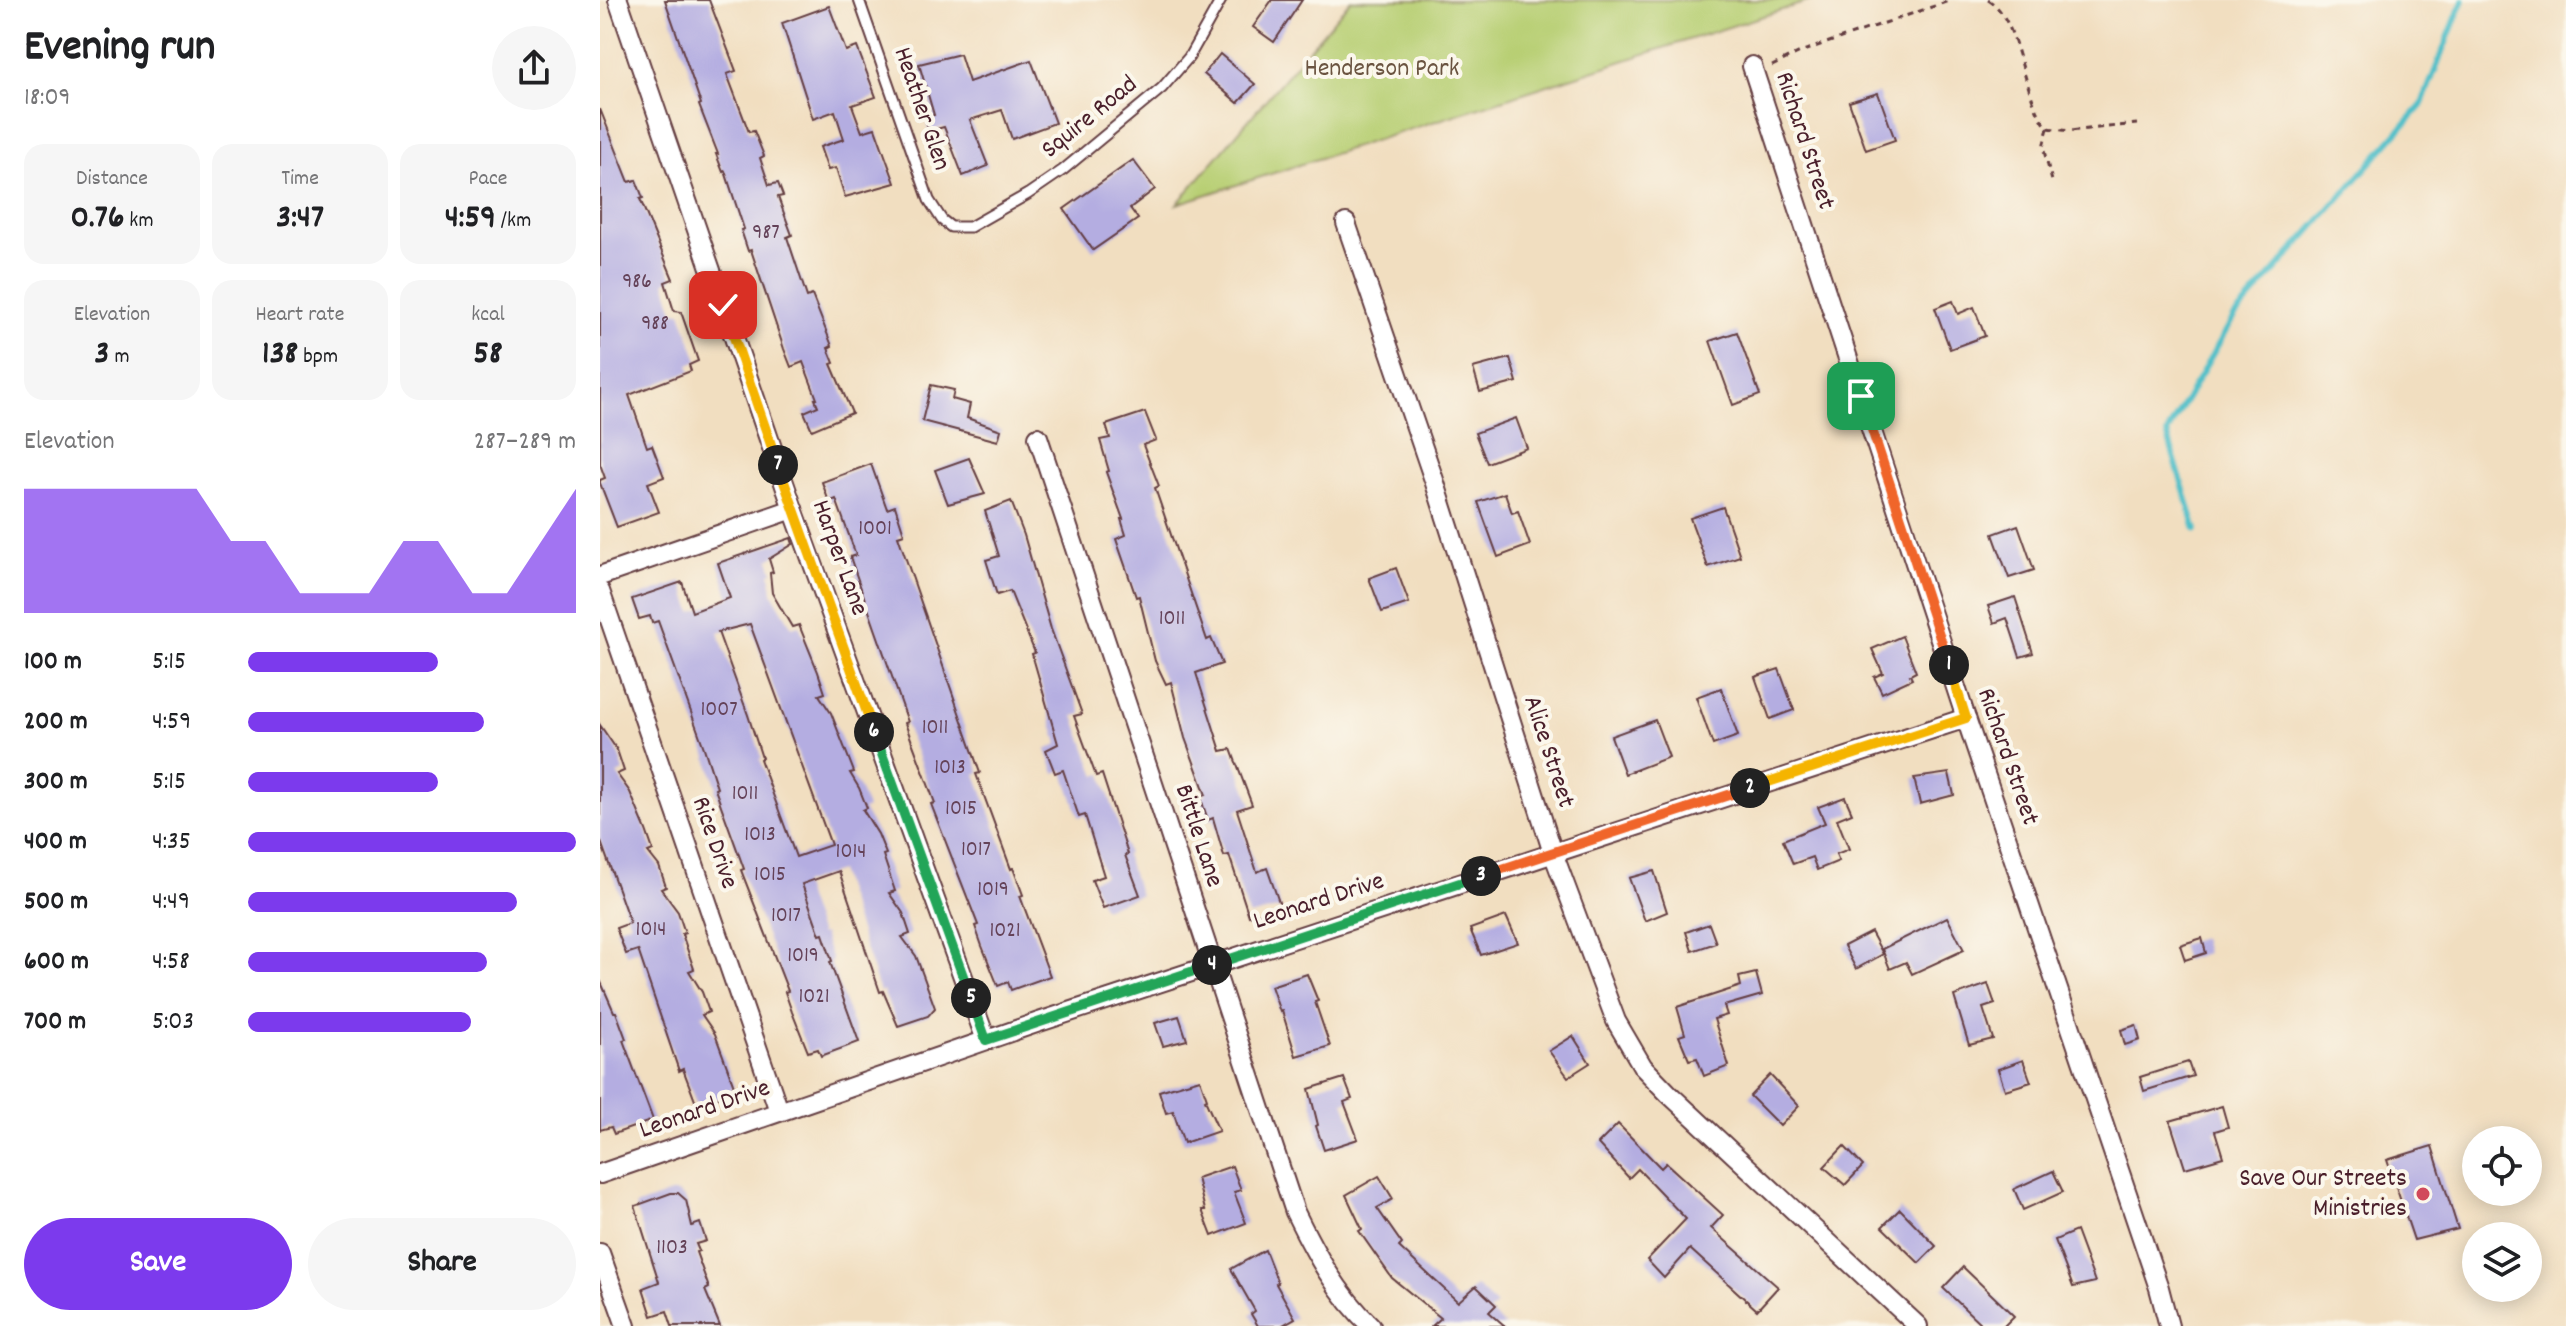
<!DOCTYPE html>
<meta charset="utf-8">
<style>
:root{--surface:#fff;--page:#f6f6f6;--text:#202124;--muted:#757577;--accent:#7c3aed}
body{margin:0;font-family:Dekko,sans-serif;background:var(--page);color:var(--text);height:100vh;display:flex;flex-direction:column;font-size:30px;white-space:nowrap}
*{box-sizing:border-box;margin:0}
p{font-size:26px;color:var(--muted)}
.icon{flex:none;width:44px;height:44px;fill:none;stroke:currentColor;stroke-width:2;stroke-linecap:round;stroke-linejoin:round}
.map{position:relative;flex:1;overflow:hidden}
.side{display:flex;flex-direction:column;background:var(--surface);width:600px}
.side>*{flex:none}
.tools{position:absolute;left:1862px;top:1126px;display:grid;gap:16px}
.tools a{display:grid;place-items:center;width:80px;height:80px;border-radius:50%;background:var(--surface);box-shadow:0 4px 20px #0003;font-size:40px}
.pin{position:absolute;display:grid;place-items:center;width:68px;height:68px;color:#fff;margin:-34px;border-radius:16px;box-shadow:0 4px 12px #0006}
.km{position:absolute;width:40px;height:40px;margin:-20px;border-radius:50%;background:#222;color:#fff;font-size:22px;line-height:40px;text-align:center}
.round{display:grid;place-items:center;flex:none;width:84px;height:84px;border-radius:42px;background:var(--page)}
.summary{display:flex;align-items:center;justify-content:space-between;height:136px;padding:0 24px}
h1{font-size:44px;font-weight:700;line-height:60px}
.metrics{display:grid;grid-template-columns:repeat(3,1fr);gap:12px;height:136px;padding:8px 24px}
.metrics div{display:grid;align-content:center;border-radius:20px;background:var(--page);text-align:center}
.metrics b{font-size:34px;font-weight:700}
.metrics small{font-size:22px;font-weight:400}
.metrics p{font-size:22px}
.chart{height:224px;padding:16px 24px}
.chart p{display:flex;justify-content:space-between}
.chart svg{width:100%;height:144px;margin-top:8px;fill:var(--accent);opacity:.7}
.button{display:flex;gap:16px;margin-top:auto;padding:16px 24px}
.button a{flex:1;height:92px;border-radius:48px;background:var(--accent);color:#fff;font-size:32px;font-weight:700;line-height:92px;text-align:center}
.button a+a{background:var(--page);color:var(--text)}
ul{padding:0 24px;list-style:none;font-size:26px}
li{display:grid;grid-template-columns:128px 96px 1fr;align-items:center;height:60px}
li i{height:20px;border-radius:10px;background:var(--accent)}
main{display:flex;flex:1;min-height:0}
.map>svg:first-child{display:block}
.green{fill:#b8cf73;stroke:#81774f;stroke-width:2}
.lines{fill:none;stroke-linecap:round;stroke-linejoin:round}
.stream{stroke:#52c0c9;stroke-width:6}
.building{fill:#b4ade1;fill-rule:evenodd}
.service-casing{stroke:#633c41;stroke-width:13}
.minor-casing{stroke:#633c41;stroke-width:22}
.path{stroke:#633c41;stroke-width:3;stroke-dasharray:6 6;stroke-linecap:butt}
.service{stroke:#fff;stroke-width:9}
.minor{stroke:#fff;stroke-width:18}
.split-1-casing{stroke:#fff;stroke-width:16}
.split-2-casing{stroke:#fff;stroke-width:16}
.split-3-casing{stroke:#fff;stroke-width:16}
.split-4-casing{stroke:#fff;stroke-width:16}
.split-5-casing{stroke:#fff;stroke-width:16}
.split-6-casing{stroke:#fff;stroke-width:16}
.split-7-casing{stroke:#fff;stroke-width:16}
.split-8-casing{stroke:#fff;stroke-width:16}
.split-1{stroke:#f0652b;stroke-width:10}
.split-2{stroke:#f5b400;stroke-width:10}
.split-3{stroke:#f0652b;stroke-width:10}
.split-4{stroke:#22a559;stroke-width:10}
.split-5{stroke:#22a559;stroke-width:10}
.split-6{stroke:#22a559;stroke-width:10}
.split-7{stroke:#f5b400;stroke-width:10}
.split-8{stroke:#f5b400;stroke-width:10}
.poi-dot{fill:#d1495b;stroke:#fbf7ec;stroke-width:3}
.labels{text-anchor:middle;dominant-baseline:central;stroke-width:8;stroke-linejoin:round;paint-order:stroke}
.number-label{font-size:22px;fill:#644258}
.park-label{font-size:26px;fill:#6b5441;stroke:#fbf7ec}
.street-label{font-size:26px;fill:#4a1f2b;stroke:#fbf7ec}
.poi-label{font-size:26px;fill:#4a1f2b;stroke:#fbf7ec;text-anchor:end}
</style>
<main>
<section class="side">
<div class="summary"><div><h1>Evening run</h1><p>18:09</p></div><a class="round"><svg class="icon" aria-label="share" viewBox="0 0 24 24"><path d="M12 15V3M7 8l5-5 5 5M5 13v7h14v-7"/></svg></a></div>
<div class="metrics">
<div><p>Distance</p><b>0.76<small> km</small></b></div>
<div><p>Time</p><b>3:47</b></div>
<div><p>Pace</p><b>4:59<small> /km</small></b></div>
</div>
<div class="metrics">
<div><p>Elevation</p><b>3<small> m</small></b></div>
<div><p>Heart rate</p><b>138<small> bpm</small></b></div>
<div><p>kcal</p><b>58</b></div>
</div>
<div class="chart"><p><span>Elevation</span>287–289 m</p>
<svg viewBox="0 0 160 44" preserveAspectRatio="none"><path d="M0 44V6L10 6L20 6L30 6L40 6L50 6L60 22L70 22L80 38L90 38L100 38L110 22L120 22L130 38L140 38L150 22L160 6V44z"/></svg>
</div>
<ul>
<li><b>100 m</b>5:15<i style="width:58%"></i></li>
<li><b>200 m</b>4:59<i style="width:72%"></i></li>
<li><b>300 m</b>5:15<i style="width:58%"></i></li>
<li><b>400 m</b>4:35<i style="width:100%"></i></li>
<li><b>500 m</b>4:49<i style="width:82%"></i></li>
<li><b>600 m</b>4:58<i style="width:73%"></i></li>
<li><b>700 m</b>5:03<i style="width:68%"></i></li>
</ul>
<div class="button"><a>Save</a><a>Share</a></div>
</section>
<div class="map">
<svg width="1966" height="1326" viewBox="0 0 1966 1326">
<rect width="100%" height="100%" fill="#fbf7ec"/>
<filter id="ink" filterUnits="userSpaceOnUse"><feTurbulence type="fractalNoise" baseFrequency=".0125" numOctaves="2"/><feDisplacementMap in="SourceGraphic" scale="16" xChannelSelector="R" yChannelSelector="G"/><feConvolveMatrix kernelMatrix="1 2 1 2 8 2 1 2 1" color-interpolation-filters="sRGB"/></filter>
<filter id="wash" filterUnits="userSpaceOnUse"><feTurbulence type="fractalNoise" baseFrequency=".006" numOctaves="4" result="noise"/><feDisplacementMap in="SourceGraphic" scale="32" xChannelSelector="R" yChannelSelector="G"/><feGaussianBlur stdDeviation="1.8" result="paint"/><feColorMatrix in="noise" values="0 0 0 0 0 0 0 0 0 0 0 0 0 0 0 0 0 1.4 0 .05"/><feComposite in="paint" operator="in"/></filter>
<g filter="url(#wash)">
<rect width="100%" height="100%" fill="#f1dec0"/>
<path class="green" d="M751,0H1213L577,204Z"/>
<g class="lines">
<path class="stream" d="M1596,530L1567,433L1634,317L1821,106L1863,0"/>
</g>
<g id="blocks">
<g class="building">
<path d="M65,0H109L136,71L127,74L149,132L154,131L164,156L160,158L169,185L178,183L183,196L178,197L192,235L187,237L207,297L212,295L232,346L228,348L234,363L231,364L252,413L212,430L204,412L218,406L215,399H217L203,362L191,367L184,349L151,250L148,251L141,230L144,229L125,171L123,172L116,154H118L99,105L101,104Z"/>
<path d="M672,0H702L674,42L653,27Z"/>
<path d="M229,6L246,51L257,47L276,97L252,105L262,132L275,128L295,183L245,197L236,168L228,170L220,147L244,139L235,111L213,119L182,23Z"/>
<path d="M360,54L369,82L431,60L455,123L412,139L402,110L370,120L388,166L363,176L344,127L329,131L325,117L334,115L319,64Z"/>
<path d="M620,54L655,84L638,103L604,74Z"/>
<path d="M1278,93L1295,140L1266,150L1249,102Z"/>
<path d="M0,109L29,182L36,180L43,198L40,199L73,279L65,282L74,311L81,312L98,361L89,365L91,371L29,395L47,447L52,445L64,477L48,483L59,512L17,527L0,483V480L5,478L0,464Z"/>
<path d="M533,160L555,189L530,208L538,219L493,250L464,209Z"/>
<path d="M1353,301L1358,314L1374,307L1385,336L1350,349L1335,308Z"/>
<path d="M1137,332L1160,395L1133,405L1110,341Z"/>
<path d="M910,358L917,382L880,392L873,368Z"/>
<path d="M331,385L354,390L352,399L370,404L367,418L401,430L398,441L322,421Z"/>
<path d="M545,412L556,440L543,445L559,486L555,488L607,640L611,638L622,664L596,673L621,751L631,749L652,805L637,810L657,872L667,868L681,908L649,916L629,855L624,856L613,818L608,820L600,796L606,795L585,738L571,682L566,684L555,661L539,596L536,597L516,539L526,535L521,519H523L506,472L509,471L500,440L510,438L506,425Z"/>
<path d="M916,418L927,448L887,463L875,433Z"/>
<path d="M369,458L385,494L348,504L335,470Z"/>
<path d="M271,464L287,509L295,506L304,534L298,536L380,773L376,774L411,869L413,868L423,895L420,896L450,976L411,990L408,982L398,986L382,946L375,926L378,925L331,804L335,803L305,723L308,722L250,557L256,555L236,499L229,502L222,482Z"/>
<path d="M905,493L912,513L918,511L930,545L898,557L878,502Z"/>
<path d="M411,501L424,535L451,629L482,714L474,716L496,776L502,774L528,854L525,855L540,895L503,908L492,880L504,876L485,815L479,817L463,770L455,773L446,750L458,744L432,654L435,653L410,591L397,595L386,560L399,556L385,511Z"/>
<path d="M1123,507L1140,556L1108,567L1090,518Z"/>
<path d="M1418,525L1434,570L1409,578L1393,534Z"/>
<path d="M191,538L193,544L169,559L173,572L170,573L172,593L192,627L199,625L218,672L225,693L219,695L231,713L254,772L250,773L259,788L267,808L263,810L278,834L286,854L283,855L295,891L289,893L303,913L310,934L302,937L316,956L335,1008L328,1016L298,1026L283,991L280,992L239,871L202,884L220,935L223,934L232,961L230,962L259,1042L221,1056L218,1049L208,1052L192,1012L185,992L188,991L141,870L144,869L115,789L117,788L104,748L58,621L52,623L50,616L39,619L32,599L82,582L92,612L130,598L118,563ZM150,624L231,845L196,857L160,759L162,758L148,715L118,632Z"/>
<path d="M796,568L809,603L782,612L769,578Z"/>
<path d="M1415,597L1433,653L1420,657L1407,618L1394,623L1388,606Z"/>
<path d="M1302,636L1316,672L1310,675L1312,679L1282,693L1274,677L1283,673L1272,649Z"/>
<path d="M1179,669L1194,710L1170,719L1155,677Z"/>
<path d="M1121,688L1138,736L1113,745L1096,697Z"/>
<path d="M1055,720L1069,757L1025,774L1011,736Z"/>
<path d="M0,725L17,750L24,771L17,774L30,792L46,830L53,850L48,852L59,866L66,887L61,889L78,912L85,933L82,934L94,969L89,971L102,992L109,1012L102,1015L115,1034L134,1086L127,1094L97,1106L83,1069L79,1071L38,950L26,954L16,928L30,923L0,839Z"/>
<path d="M1349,773L1354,795L1320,804L1314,778Z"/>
<path d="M1245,797L1252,813L1237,819L1249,849L1236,854L1239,861L1217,870L1212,857L1193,864L1183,840L1225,823L1218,807Z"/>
<path d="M1054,871L1067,912L1045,921L1029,878Z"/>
<path d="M906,916L918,943L881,955L870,929Z"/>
<path d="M1347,917L1364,950L1312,974L1306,962L1290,969L1282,949Z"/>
<path d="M1109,924L1116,943L1092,951L1086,932Z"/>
<path d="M1271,932L1283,954L1256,969L1244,946Z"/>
<path d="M1602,938L1606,953L1585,960L1580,945Z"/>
<path d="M1156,973L1162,995L1124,1006L1127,1015L1114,1019L1129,1066L1104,1076L1097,1058L1089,1060L1079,1036L1085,1034L1077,1007L1141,986L1139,977Z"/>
<path d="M707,974L718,1001L715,1002L730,1046L696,1056L682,1011L680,1012L671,986Z"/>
<path d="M0,980L14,1012H16L26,1039L23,1040L53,1120L14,1134L11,1127L0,1130Z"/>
<path d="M1388,984L1395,1004L1383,1008L1393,1039L1369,1045L1354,996Z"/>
<path d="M579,1016L587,1040L563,1046L555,1023Z"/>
<path d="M1536,1025L1540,1040L1525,1045L1521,1030Z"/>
<path d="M973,1036L990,1063L968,1077L949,1051Z"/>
<path d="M1423,1060L1431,1082L1405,1090L1398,1069Z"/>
<path d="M1588,1062L1593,1076L1544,1091L1540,1077Z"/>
<path d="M1170,1075L1199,1106L1180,1126L1150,1096Z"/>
<path d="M744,1078L752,1099L744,1102L758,1139L724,1150L716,1126L718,1125L709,1089Z"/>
<path d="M600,1079L607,1099L605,1100L619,1131L584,1143L573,1111L566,1113L559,1091Z"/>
<path d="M1622,1106L1628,1127L1615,1131L1623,1157L1585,1168L1570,1121Z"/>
<path d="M1018,1124L1061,1168L1066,1163L1123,1215L1111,1228L1178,1287L1157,1310L1090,1249L1064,1278L1047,1260L1086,1219L1038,1169L1029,1178L998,1144Z"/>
<path d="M1244,1146L1263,1166L1245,1185L1224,1167Z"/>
<path d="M1832,1146L1858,1229L1814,1240L1787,1160Z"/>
<path d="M632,1166L641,1190L634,1192L646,1223L612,1236L602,1210H605L597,1178Z"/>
<path d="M1453,1171L1463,1192L1423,1210L1414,1189Z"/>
<path d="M779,1176L793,1199L777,1208L802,1244L799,1247L858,1302L876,1286L896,1305L889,1312L905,1326H832L841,1318L792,1278L759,1231L762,1229L746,1195Z"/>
<path d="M71,1193H78L86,1200L92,1226L100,1223L106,1241L96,1244L99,1251L96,1252L109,1288L105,1290L120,1326H72L67,1311L52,1316L43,1288L59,1282L35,1206Z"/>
<path d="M1300,1209L1336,1246L1319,1263L1282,1227Z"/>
<path d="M1476,1231L1495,1282L1473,1287L1455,1240Z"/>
<path d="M665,1250L678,1283L676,1284L695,1318L681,1326H658L651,1314L655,1311L631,1269Z"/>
<path d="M1363,1267L1414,1316L1404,1326H1383L1343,1288Z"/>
</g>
</g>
</g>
<g filter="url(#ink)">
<use href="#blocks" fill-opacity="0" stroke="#633c41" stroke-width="2"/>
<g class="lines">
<defs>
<path id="service" d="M259,0L329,200L342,220L351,227H370L428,194L463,170L562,88L589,57L621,0"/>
<g id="minor">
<path d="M18,0L193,509L386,1040"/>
<path d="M1152,66L1366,718L1559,1288L1569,1326"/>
<path d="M746,223L834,480L953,853L1016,1021L1043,1067L1069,1094L1318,1326"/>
<path d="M438,437L695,1212C715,1253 737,1294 771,1326"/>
<path d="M0,576L193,509"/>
<path d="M0,591L179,1111"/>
<path d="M0,1174L439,1022L1366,718"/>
<path d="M0,1253L26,1326"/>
</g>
</defs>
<use href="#service" class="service-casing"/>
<use href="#minor" class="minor-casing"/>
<g class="path">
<path d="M1388,0C1421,19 1421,96 1448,128L1469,131L1537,124"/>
<path d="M1172,66L1200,52L1352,0"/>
<path d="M1448,128L1443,147L1453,185"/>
</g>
<use href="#service" class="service"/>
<use href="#minor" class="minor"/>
</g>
</g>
<g class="lines" filter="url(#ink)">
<defs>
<path id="split-1" d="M1261,396L1349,665"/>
<path id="split-2" d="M1150,788L1366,718L1349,665"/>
<path id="split-3" d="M881,876L1150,788"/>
<path id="split-4" d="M612,965L881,876"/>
<path id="split-5" d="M371,998L386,1040L612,965"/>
<path id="split-6" d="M274,732L371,998"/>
<path id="split-7" d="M178,465L274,732"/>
<path id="split-8" d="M123,305L178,465"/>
</defs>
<use href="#split-1" class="split-1-casing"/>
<use href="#split-2" class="split-2-casing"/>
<use href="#split-3" class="split-3-casing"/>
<use href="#split-4" class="split-4-casing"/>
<use href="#split-5" class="split-5-casing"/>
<use href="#split-6" class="split-6-casing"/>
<use href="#split-7" class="split-7-casing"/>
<use href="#split-8" class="split-8-casing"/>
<use href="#split-1" class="split-1"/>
<use href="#split-2" class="split-2"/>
<use href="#split-3" class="split-3"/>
<use href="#split-4" class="split-4"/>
<use href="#split-5" class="split-5"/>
<use href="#split-6" class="split-6"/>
<use href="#split-7" class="split-7"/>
<use href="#split-8" class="split-8"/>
</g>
<circle class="poi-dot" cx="1823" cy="1194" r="8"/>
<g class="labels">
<g class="number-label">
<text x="166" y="233">987</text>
<text x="37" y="282">986</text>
<text x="55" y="324">988</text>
<text x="275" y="529">1001</text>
<text x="572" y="619">1011</text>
<text x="119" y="710">1007</text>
<text x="335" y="728">1011</text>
<text x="350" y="768">1013</text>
<text x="145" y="794">1011</text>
<text x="361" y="809">1015</text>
<text x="160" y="835">1013</text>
<text x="376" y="850">1017</text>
<text x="251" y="852">1014</text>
<text x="170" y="875">1015</text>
<text x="393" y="890">1019</text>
<text x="186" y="916">1017</text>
<text x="51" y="930">1014</text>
<text x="405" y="931">1021</text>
<text x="203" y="956">1019</text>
<text x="214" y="997">1021</text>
<text x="72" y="1248">1103</text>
</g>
<g class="park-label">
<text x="782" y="69">Henderson Park</text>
</g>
<g class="street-label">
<text transform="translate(321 109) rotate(71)">Heather Glen</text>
<text transform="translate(490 118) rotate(-39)">Squire Road</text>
<text transform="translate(1204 141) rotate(72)">Richard Street</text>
<text transform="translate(239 558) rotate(70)">Harper Lane</text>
<text transform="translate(948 752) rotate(72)">Alice Street</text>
<text transform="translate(1407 757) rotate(71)">Richard Street</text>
<text transform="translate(598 836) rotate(72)">Bittle Lane</text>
<text transform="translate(114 843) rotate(71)">Rice Drive</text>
<text transform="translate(719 902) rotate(-18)">Leonard Drive</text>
<text transform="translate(105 1110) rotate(-19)">Leonard Drive</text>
</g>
<g class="poi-label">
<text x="1807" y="1179">Save Our Streets<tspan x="1807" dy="30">Ministries</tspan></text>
</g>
</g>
</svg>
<div class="tools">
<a><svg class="icon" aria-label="locate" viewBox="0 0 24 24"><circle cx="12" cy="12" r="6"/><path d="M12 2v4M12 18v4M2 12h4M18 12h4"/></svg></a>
<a><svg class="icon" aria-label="layers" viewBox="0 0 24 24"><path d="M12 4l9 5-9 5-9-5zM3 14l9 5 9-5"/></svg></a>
</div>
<div class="pin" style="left:1261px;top:396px;background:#1e9e55"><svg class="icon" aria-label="arrive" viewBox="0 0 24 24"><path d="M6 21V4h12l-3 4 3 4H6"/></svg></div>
<div class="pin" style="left:123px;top:305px;background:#d93025"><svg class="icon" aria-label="check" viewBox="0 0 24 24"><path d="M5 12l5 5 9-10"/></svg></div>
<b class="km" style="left:1349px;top:665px">1</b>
<b class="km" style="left:1150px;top:788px">2</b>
<b class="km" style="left:881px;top:876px">3</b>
<b class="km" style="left:612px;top:965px">4</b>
<b class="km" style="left:371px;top:998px">5</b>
<b class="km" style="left:274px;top:732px">6</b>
<b class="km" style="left:178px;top:465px">7</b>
</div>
</main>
